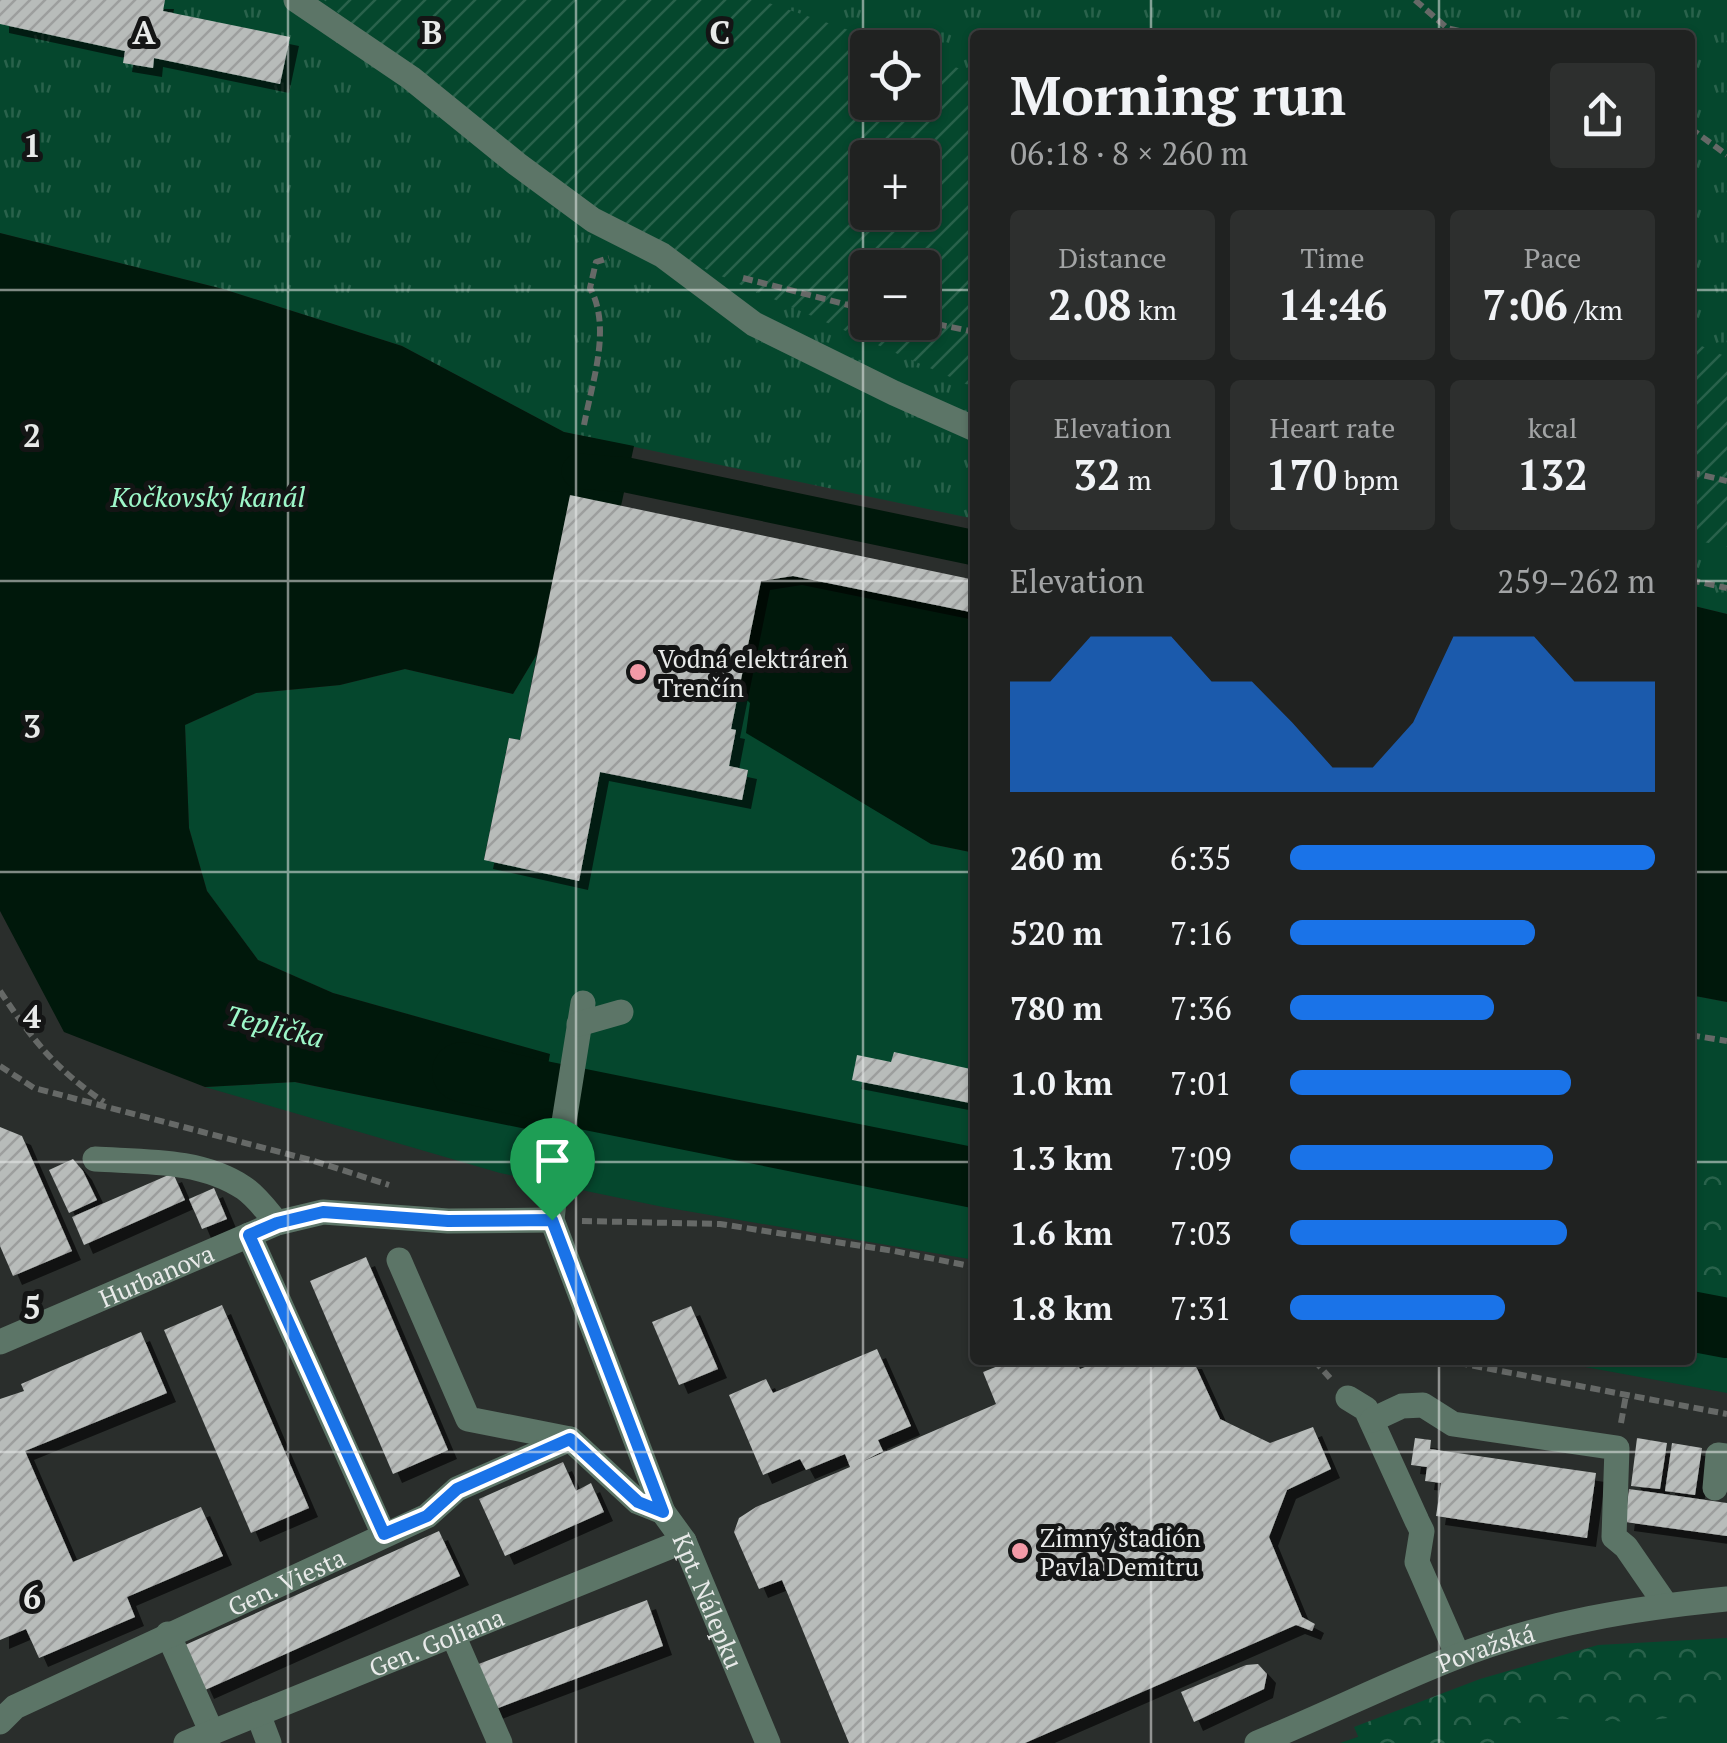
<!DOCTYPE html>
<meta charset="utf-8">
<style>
:root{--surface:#202221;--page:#2d2f2e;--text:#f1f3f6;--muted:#a2a4a5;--line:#3d3f3f;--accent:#1a73e8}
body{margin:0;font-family:"PT Serif",serif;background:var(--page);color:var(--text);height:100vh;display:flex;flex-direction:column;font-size:38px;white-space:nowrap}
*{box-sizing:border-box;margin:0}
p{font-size:32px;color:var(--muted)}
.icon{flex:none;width:55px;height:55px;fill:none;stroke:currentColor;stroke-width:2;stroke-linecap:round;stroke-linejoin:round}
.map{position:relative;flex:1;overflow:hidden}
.drawer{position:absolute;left:970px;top:30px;width:725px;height:1335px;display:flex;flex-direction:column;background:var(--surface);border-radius:10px;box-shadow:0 2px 8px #0004,0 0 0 2px var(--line)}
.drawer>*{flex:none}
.controls{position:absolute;left:850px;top:30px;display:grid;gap:20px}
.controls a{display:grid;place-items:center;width:90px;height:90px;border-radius:10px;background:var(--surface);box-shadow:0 2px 8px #0004,0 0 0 2px var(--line);font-size:50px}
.pin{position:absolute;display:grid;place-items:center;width:85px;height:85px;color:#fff;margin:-102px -42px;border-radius:50% 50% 50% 0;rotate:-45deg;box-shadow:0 0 10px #0007}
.pin .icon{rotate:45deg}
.round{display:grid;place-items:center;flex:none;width:105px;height:105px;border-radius:10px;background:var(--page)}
.overview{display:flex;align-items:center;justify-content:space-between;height:170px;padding:0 40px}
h1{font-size:55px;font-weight:700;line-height:75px}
.stats{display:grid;grid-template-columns:repeat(3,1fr);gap:15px;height:170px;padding:10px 40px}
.stats div{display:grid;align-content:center;border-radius:10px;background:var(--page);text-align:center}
.stats b{font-size:42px;font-weight:700}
.stats small{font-size:28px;font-weight:400}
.stats p{font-size:28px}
.chart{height:280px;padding:20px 40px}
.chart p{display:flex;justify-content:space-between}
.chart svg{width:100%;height:180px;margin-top:10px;fill:var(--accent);opacity:.7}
ul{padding:0 40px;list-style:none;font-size:32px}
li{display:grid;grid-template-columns:160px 120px 1fr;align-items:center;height:75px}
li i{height:25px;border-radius:12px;background:var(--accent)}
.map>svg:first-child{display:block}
.grass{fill:#05472d}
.forest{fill:url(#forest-crowns)}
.park{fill:url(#park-tufts);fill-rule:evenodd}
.garden{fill:url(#garden-furrows);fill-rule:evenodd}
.water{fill:#00180b}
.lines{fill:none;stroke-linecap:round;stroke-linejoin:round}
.canal{stroke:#00180b;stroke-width:35}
.river{stroke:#00180b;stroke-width:60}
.building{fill:url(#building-hatch);filter:url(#shadow)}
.path{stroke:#666967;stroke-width:6;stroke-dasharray:10 5;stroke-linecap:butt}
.minor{stroke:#5c7567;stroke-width:25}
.route-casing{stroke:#fff;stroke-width:20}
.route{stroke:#1a73e8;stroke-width:12}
.grid{fill:none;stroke:#e8eae9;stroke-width:2.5;stroke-opacity:0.55}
.poi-dot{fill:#f39aa7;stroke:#141515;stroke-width:4}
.labels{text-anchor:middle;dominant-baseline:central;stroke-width:10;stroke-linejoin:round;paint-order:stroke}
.poi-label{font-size:25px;fill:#e8eae9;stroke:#141515;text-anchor:start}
.street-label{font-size:25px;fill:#e8eae9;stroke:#141515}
.water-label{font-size:28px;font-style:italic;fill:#9df8c9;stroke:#141515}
.grid-label{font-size:32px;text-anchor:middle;font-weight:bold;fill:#e8eae9;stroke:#141515;stroke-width:10;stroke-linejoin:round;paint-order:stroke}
</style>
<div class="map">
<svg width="1727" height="1743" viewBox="0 0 1727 1743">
<defs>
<pattern id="forest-crowns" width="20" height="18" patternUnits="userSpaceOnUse" patternTransform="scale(2.5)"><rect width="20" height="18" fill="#05472d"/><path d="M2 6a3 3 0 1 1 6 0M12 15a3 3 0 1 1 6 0" fill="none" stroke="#29624b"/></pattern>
<pattern id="park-tufts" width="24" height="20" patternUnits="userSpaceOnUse" patternTransform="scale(2.5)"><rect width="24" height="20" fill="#05472d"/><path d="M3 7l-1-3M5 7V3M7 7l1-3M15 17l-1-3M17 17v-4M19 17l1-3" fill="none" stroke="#29624b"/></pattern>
<pattern id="garden-furrows" width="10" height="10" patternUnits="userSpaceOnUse" patternTransform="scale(2.5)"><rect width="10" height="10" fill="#05472d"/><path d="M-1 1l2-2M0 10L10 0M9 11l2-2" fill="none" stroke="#29624b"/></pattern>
<pattern id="building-hatch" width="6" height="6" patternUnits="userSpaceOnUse" patternTransform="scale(2.5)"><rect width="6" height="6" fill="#b8bcba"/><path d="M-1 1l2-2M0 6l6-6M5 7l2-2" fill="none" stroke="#9c9e9d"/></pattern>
<filter id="shadow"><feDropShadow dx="9" dy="9" stdDeviation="0" flood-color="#0009"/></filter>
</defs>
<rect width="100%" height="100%" fill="#2a2e2c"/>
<g class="grass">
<path d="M537,654L520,740L509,738L484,859L579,881L600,772L742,800L748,771L729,766L736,731L731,729L738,691L931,844L975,853V1260L663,1207L500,1173L205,1087L294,1082L536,1130L549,1054L333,993L258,960L207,891L189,828L185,725L256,693L340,685L405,669L513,694Z"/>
<path d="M1690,995L1727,1002V1393L1547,1360H1690Z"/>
<path d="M1727,1645V1743H1340L1585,1660Z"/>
</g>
<g class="forest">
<path d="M1690,1165L1727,1172V1297L1690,1290Z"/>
<path d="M1727,1638V1711L1634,1722L1541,1718L1502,1727L1494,1743H1361L1354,1727L1480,1679L1598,1645Z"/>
</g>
<path class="park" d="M0,0H1727V614L1690,605V35H975V519L564,432L402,346L223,289L0,233ZM868,48H922V102H868ZM868,158H922V212H868ZM868,268H922V322H868Z"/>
<g class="garden">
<path d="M324,0H760L899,47L868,48V102H922L923,56L975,74V388L583,215L431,97ZM868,158H922V212H868ZM868,268H922V322H868Z"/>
<path d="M1690,341L1727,357V547L1690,539Z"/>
</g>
<g class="water">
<path d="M0,233L223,289L402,346L564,432L634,446L621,506L570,496L537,654L513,694L405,669L340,685L256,693L185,725L189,828L207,891L258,960L333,993L550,1054L536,1131L295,1082L205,1087L64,1032L0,911Z"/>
<path d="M793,576L975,613V853L931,844L746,733L750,703L738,691L761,581Z"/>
<path d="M1690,605L1727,614V1002L1690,995Z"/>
</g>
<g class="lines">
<path class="canal" d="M579,471L627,475L975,548"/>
<g class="river">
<path d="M462,1072L543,1091L975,1178"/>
<path d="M1690,1321L1727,1328"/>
</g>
</g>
<g class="building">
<path d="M0,0H165L163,11L290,37L280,84L154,58L153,68L123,63L125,51L0,24Z"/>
<path d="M570,495L975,580V613L793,576L761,581L731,729L736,730L729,766L748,770L742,800L600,772L579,881L484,860L509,738L520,740Z"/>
<path d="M894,1052L975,1070V1104L852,1080L857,1055L891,1062Z"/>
<path d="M0,1127L22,1136L72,1251L13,1276L0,1246Z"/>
<path d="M73,1159L83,1171L97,1200L69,1213L49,1170Z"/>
<path d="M173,1173L185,1200L84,1245L72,1217Z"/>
<path d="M214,1188L227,1219L202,1229L189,1199Z"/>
<path d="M366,1257L448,1450L393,1474L310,1281Z"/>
<path d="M222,1305L309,1508L251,1533L164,1330Z"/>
<path d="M691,1306L718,1369L679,1385L652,1322Z"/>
<path d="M141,1332L167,1393L25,1451L73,1562L201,1507L223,1556L127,1597L135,1617L39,1658L26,1629L0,1640V1399L24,1391L21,1384Z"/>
<path d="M877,1349L911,1426L878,1440L883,1451L864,1461L996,1404L983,1372L1013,1360H1076L1080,1369L1102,1360H1193L1220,1419L1270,1443L1313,1427L1331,1469L1287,1490L1269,1537L1302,1617L1315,1624L1312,1631L1296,1625L1025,1743H849L782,1580L759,1589L734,1532L739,1518L756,1507L850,1467L845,1454L806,1470L800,1459L763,1475L729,1395L766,1379L773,1393Z"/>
<path d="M1415,1438L1431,1440L1430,1449L1596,1473L1587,1538L1436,1516L1441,1483L1425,1481L1427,1467L1411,1465Z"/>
<path d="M1637,1438L1667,1443L1660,1489L1631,1486Z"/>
<path d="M1672,1443L1702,1448L1695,1495L1665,1491Z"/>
<path d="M563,1462L576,1491L591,1483L604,1512L505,1556L479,1499Z"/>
<path d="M1629,1489L1727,1503V1536L1625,1522Z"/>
<path d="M439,1531L460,1576L205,1690L185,1645Z"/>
<path d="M647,1600L663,1646L493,1710L476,1665Z"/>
<path d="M1258,1664L1267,1674L1264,1689L1194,1722L1181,1692L1246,1665Z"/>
</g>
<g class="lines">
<g class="path">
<path d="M1415,0L1447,28L1475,35"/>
<path d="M1690,128L1727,155"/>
<path d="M743,278L868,310"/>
<path d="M922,321L975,332"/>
<path d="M584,425C592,382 612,328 590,288L596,262L609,258"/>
<path d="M1690,472L1727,481"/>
<path d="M1690,580L1727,588"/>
<path d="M0,991C31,1038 56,1070 104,1102"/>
<path d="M1690,1035L1727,1041"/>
<path d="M0,1066L34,1088L314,1161L389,1185"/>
<path d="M582,1221L720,1224L894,1251L975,1267"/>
<path d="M1314,1360L1330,1378"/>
<path d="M1443,1360L1727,1414"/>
<path d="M1621,1423L1626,1395"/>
</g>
<g class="minor">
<path d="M296,0L411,78L517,164L593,220L662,255L754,324L894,393L975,429"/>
<path id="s1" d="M583,1003L560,1147L552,1220L663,1512L684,1541L768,1743"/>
<path d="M579,1024L621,1012"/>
<path d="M95,1159C144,1162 201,1159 244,1188C257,1197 267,1211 277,1223"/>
<path d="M249,1235L384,1535"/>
<path d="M399,1260L468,1419L570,1439L638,1502L663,1512"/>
<path id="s2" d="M0,1342L277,1223L323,1212L448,1221L552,1220"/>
<path d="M1348,1398L1366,1409L1417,1521L1422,1531L1417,1562L1458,1656"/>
<path d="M1372,1420L1402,1406L1423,1405L1453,1424L1617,1448L1614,1537L1626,1547L1666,1605"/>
<path d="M1715,1488L1718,1455L1727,1456"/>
<path d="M168,1634L212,1733"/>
<path d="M453,1635L500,1743"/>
<path d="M258,1714L269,1743"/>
<path id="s3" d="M0,1722L15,1707L427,1516L457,1489L570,1439"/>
<path id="s4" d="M186,1743L684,1541"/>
<path id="s5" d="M1257,1743C1324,1716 1389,1683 1456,1657C1542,1623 1636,1608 1727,1599"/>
</g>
</g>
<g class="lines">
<defs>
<path id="route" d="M323,1212L448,1221L552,1220L663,1512L638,1502L570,1439L457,1489L427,1516L384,1534L249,1235L277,1223Z"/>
</defs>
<use href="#route" class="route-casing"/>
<use href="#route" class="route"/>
</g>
<path class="grid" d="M288,0V1743M576,0V1743M863,0V1743M1151,0V35M1439,0V35M0,290H868M922,290H975M1690,290H1727M0,581H975M1690,581H1727M0,872H975M1690,872H1727M0,1162H975M1690,1162H1727M1151,1360V1743M1439,1360V1743M0,1452H1727"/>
<g class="poi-dot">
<circle cx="638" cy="672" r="10"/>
<circle cx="1020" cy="1551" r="10"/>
</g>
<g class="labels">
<g class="poi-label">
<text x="658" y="658">Vodná elektráreň<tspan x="658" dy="29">Trenčín</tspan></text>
<text x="1040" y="1537">Zimný štadión<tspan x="1040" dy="29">Pavla Demitru</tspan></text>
</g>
<g class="street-label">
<text stroke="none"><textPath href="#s2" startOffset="170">Hurbanova</textPath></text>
<text stroke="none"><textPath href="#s3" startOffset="320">Gen. Viesta</textPath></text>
<text stroke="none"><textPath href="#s1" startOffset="632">Kpt. Nálepku</textPath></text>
<text stroke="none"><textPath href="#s4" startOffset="270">Gen. Goliana</textPath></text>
<text stroke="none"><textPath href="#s5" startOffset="248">Považská</textPath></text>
</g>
<g class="water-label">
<text x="208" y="496">Kočkovský kanál</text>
<text transform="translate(275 1026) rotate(14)">Teplička</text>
</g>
</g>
<g class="grid-label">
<text x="144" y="44">A</text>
<text x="432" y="44">B</text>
<text x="720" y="44">C</text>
<text x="32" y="157">1</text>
<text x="32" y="447">2</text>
<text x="32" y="738">3</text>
<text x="32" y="1028">4</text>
<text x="32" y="1319">5</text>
<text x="32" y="1609">6</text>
</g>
</svg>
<div class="controls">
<a><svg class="icon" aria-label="locate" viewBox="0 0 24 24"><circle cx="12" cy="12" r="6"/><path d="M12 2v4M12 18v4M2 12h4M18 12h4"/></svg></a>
<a>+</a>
<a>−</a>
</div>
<div class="pin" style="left:552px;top:1220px;background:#1e9e55"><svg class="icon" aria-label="arrive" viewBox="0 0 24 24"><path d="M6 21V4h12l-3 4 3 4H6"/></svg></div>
<section class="drawer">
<div class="overview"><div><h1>Morning run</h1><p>06:18 · 8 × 260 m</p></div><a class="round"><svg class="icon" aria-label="share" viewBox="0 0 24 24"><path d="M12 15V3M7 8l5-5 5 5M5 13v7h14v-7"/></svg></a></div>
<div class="stats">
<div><p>Distance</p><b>2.08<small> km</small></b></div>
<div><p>Time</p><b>14:46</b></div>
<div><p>Pace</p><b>7:06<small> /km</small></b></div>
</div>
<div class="stats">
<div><p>Elevation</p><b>32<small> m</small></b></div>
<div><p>Heart rate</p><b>170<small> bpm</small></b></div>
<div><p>kcal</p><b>132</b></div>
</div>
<div class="chart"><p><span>Elevation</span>259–262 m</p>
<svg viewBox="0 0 160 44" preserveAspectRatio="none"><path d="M0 44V17L10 17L20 6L30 6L40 6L50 17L60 17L70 27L80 38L90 38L100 27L110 6L120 6L130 6L140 17L150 17L160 17V44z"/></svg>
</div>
<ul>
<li><b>260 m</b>6:35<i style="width:100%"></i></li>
<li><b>520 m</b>7:16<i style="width:67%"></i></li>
<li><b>780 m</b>7:36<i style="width:56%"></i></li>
<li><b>1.0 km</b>7:01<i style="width:77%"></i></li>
<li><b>1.3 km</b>7:09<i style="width:72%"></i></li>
<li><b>1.6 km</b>7:03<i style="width:76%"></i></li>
<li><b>1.8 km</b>7:31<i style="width:59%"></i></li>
</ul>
</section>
</div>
